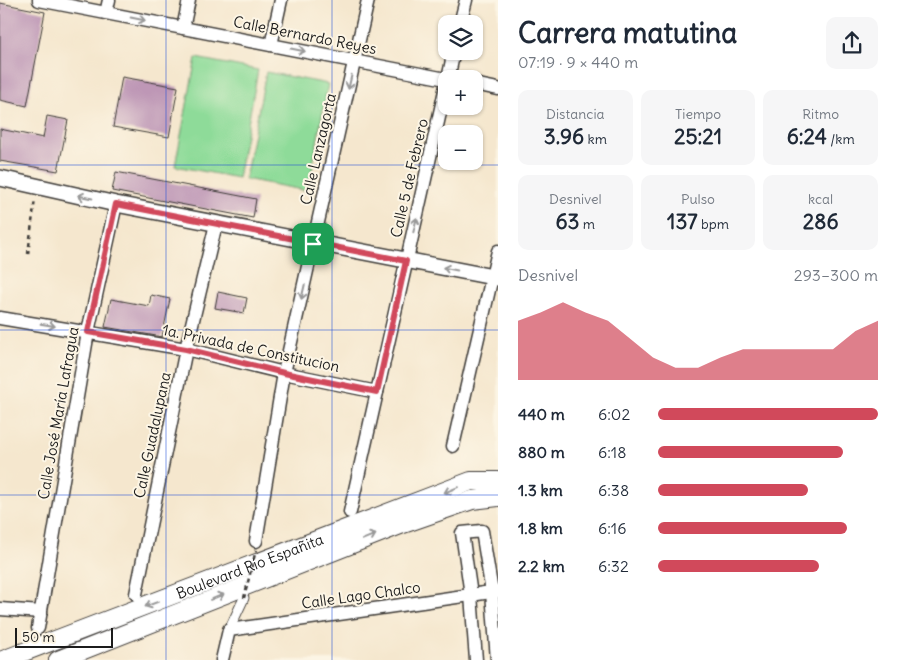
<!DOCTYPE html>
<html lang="es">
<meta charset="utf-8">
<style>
:root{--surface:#fff;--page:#f6f6f7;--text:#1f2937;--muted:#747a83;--accent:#d1495b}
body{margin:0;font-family:Delius,sans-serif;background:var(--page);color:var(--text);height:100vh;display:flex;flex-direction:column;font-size:19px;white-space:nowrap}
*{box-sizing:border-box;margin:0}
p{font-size:16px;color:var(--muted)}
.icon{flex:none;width:28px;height:28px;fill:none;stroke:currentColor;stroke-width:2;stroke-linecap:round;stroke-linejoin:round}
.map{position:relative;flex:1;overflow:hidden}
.sheet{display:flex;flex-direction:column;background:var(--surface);width:400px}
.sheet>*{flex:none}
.buttons{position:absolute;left:438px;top:15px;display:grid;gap:10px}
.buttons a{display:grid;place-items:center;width:45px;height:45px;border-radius:10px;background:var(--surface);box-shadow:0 1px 4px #0004;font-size:25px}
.scale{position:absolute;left:15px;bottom:12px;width:98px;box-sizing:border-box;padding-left:5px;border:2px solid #1c1c1c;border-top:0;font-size:14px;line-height:18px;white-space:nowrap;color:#1c1c1c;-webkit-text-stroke:4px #fcf5e5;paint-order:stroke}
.pin{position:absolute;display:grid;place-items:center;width:42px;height:42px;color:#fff;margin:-21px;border-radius:10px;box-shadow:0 2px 8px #0006}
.round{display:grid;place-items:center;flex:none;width:52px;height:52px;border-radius:10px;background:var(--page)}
.headline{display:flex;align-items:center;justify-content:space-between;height:85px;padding:0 20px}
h1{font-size:28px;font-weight:700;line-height:38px}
.metrics{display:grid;grid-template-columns:repeat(3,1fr);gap:8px;height:85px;padding:5px 20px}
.metrics div{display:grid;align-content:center;border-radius:10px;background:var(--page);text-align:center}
.metrics b{font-size:21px;font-weight:700}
.metrics small{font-size:14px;font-weight:400}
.metrics p{font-size:14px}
.chart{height:140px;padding:10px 20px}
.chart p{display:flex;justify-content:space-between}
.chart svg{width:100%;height:90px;margin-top:5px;fill:var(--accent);opacity:.7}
ul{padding:0 20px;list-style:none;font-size:16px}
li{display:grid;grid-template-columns:80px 60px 1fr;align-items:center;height:38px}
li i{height:12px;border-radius:6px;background:var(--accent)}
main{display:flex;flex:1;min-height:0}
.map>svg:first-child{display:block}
.green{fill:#8edb99;stroke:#557c5a}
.building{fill:#be97b6}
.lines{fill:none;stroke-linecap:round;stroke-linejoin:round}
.pedestrian-casing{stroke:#3d3a37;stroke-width:11}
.minor-casing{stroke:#3d3a37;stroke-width:15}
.tertiary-casing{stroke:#3d3a37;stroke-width:18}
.secondary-casing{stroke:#3d3a37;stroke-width:20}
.path{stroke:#3d3a37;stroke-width:2.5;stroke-dasharray:4 4;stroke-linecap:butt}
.pedestrian{stroke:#fff;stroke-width:9}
.minor{stroke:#fff;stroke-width:12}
.tertiary{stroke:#fff;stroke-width:15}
.secondary{stroke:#fff;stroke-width:18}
.path-bridge{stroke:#3d3a37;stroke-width:2.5;stroke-dasharray:4 4;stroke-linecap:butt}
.oneway{stroke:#999}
.route-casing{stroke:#fff;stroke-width:10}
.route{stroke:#d1495b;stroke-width:6}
.grid{fill:none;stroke:#1d4ed8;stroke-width:1;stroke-opacity:0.55}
.labels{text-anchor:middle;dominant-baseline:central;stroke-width:4;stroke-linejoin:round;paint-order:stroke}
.street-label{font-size:15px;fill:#1c1c1c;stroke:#fcf5e5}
</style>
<main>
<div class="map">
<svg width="498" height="660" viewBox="0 0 498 660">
<rect width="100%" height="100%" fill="#fcf5e5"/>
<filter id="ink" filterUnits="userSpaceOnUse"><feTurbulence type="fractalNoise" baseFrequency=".02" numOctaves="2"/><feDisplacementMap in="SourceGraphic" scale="10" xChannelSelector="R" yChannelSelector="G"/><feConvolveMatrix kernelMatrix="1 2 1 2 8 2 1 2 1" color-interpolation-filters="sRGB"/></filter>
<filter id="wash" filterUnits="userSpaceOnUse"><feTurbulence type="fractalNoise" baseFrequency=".0096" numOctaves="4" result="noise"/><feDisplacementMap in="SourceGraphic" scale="20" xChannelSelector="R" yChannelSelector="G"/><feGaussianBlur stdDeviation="1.12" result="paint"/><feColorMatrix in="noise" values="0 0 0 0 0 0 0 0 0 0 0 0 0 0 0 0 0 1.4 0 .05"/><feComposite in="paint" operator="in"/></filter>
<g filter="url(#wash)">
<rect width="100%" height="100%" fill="#f5e7ce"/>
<g class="green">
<path d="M196,58L258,70L238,178L175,166Z"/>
<path d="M266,72L328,84L308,191L245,179Z"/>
</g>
<g id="blocks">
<g class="building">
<path d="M0,3L45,12L27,106L0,100Z"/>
<path d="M122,77L178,87L169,137L113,127Z"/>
<path d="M47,116L68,120L58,171L0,161V129L43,138Z"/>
<path d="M116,172L256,199L253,218L112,191Z"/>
<path d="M218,292L247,298L244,313L215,308Z"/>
<path d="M151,295L170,299L162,337L105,327L111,299L149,306Z"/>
</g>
</g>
</g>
<g filter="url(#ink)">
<use href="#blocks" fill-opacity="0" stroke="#3d3a37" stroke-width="1"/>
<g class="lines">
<defs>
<path id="pedestrian" d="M229,630L244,598"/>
<g id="minor">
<path d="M39,0L446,79"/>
<path d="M106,13L109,0"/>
<path d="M460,24L466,0"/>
<path d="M183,28L189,0"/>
<path d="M271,45L281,0"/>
<path d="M448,79L454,51"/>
<path d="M474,84L498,89"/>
<path d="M0,318L186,349L284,373L377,392"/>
<path d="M453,446L498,251"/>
<path d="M350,512L446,86"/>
<path d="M256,541L284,373L368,0"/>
<path d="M136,594L186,349L216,224"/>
<path d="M0,609L41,612"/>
<path d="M38,628L88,332L116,204"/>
<path d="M222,660L229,630L498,591"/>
<path d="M476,660L471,595L462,533L482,531L492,592L497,660"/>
</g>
<path id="tertiary" d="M0,178L116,204L498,278"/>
<g id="secondary">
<path id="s1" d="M3,660L471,481H498"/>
<path d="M58,660L403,524L472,500L498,497"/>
</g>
</defs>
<use href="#pedestrian" class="pedestrian-casing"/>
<use href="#minor" class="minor-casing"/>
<use href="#tertiary" class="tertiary-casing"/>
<use href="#secondary" class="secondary-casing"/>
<path class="path" d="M28,254L35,199"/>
<use href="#pedestrian" class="pedestrian"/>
<use href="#minor" class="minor"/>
<use href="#tertiary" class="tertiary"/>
<use href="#secondary" class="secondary"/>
<path class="path-bridge" d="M244,598L256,550"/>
</g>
<defs><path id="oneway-shaft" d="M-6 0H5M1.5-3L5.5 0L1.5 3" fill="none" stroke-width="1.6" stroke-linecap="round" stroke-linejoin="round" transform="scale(1.25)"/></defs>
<g class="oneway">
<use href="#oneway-shaft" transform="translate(138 19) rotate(11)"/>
<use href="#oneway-shaft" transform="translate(298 50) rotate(11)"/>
<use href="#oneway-shaft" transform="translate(350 82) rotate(103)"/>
<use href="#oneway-shaft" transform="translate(85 197) rotate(-168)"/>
<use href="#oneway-shaft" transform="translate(415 225) rotate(-77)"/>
<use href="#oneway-shaft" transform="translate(450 269) rotate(-169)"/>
<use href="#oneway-shaft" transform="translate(303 292) rotate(103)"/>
<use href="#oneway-shaft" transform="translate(48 325) rotate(9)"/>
<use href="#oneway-shaft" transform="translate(451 490) rotate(158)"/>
<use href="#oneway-shaft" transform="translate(369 537) rotate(-22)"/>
<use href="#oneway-shaft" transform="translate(217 597) rotate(-22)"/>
<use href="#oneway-shaft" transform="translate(152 604) rotate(159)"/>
</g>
</g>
<g class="lines" filter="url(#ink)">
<defs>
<path id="route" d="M116,204L406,261L377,392L284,373L186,349L88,332Z"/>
</defs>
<use href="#route" class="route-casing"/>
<use href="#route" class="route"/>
</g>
<path class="grid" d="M166,0V660M332,0V660M0,165H498M0,330H498M0,495H498"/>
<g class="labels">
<g class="street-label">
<text transform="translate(305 35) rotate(11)">Calle Bernardo Reyes</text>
<text transform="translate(318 149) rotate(-77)">Calle Lanzagorta</text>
<text transform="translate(409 178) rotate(-77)">Calle 5 de Febrero</text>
<text transform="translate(251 348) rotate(12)">1a. Privada de Constitucion</text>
<text transform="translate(58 413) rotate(-80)">Calle José María Lafragua</text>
<text transform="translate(152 435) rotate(-78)">Calle Guadalupana</text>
<text stroke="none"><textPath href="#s1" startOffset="264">Boulevard Río Españita</textPath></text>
<text transform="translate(361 595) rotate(-8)">Calle Lago Chalco</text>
</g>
</g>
</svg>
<div class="buttons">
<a><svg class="icon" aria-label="layers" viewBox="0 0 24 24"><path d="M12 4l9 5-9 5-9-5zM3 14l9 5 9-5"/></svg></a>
<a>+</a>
<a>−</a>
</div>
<div class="scale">50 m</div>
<div class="pin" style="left:313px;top:244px;background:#1e9e55"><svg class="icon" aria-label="arrive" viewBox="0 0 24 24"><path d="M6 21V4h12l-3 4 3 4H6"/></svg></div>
</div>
<section class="sheet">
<div class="headline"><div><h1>Carrera matutina</h1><p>07:19 · 9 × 440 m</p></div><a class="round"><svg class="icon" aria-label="share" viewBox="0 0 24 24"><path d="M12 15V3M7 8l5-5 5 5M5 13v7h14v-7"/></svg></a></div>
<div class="metrics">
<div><p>Distancia</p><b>3.96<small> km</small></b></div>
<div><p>Tiempo</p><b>25:21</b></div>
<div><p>Ritmo</p><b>6:24<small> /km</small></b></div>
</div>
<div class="metrics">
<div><p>Desnivel</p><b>63<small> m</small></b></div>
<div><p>Pulso</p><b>137<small> bpm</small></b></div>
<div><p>kcal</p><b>286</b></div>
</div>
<div class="chart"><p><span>Desnivel</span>293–300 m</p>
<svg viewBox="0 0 160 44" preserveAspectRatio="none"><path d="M0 44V15L10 11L20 6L30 11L40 15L50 24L60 33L70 38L80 38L90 33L100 29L110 29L120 29L130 29L140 29L150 20L160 15V44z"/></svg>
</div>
<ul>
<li><b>440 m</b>6:02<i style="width:100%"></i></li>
<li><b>880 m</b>6:18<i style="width:84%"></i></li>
<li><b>1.3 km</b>6:38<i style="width:68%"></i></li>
<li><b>1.8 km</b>6:16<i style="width:86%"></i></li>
<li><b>2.2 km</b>6:32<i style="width:73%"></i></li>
</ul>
</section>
</main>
